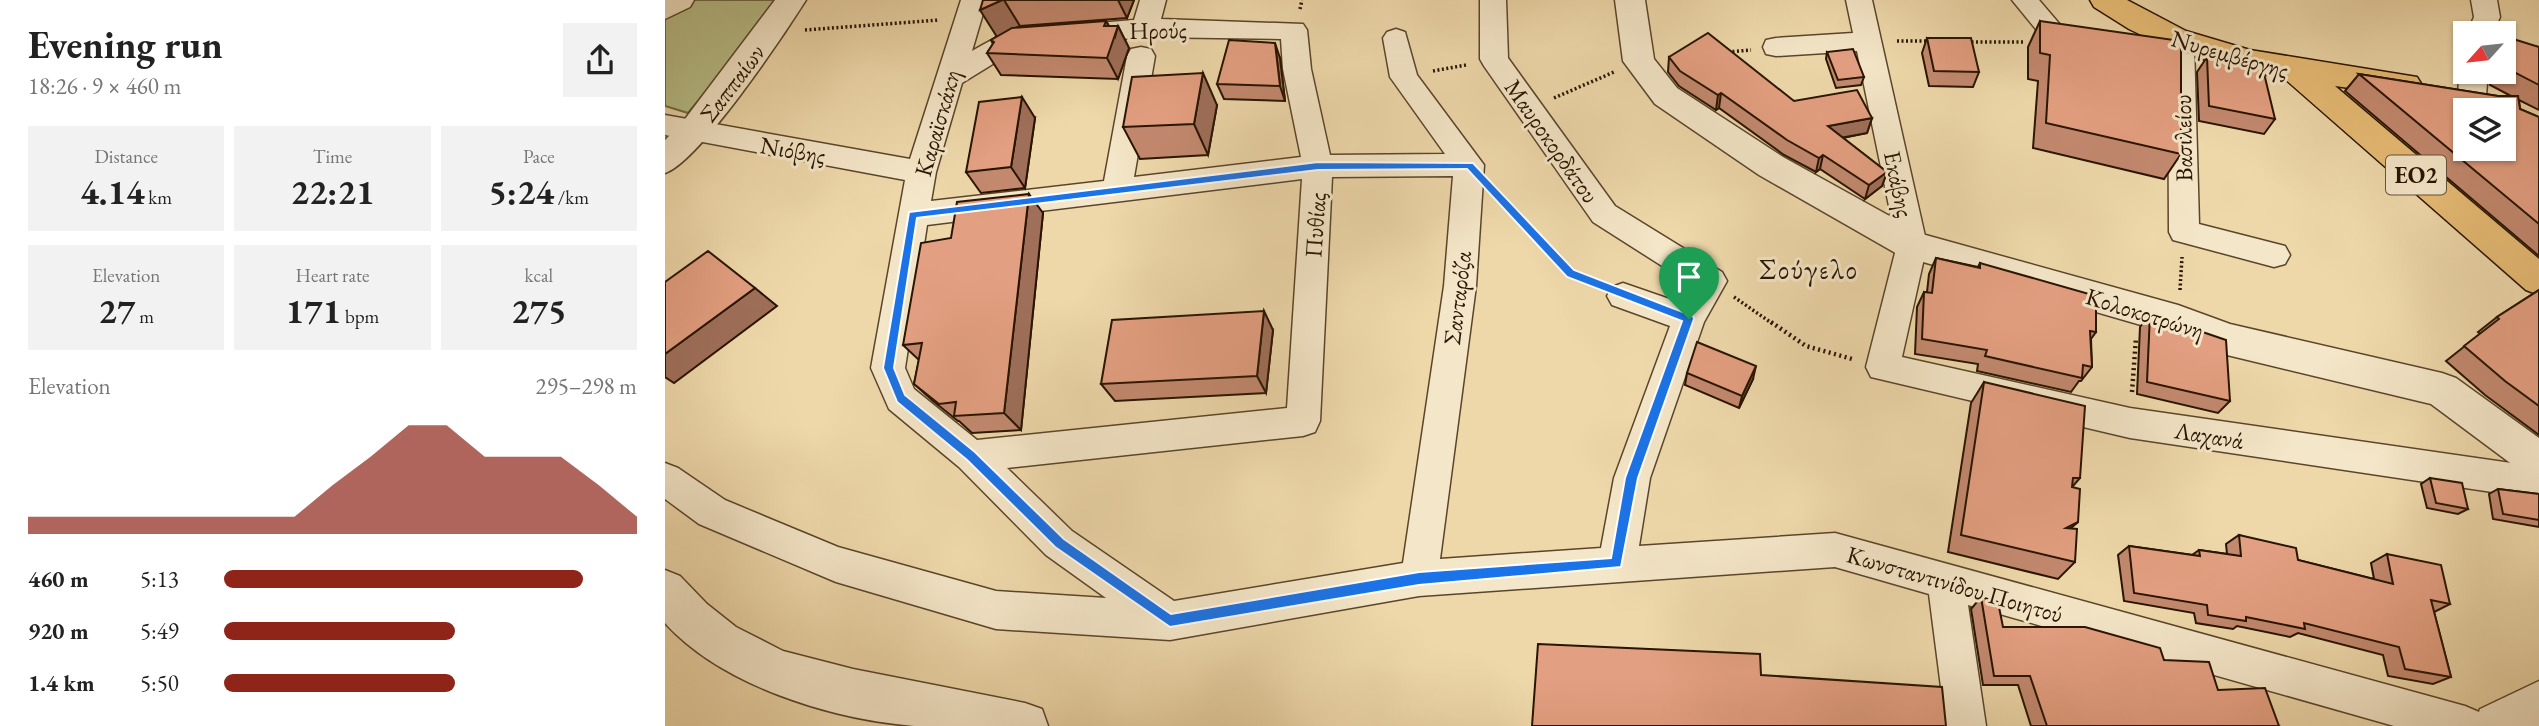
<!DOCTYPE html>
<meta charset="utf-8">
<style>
:root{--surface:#fff;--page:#f2f2f2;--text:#222;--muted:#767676;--accent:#8f2418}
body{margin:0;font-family:"EB Garamond",serif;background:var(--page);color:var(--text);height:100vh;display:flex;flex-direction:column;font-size:26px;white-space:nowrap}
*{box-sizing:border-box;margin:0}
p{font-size:23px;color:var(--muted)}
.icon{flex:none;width:38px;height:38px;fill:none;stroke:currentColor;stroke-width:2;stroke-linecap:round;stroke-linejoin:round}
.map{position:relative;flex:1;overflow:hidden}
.details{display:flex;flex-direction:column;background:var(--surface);width:665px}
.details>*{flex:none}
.needle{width:46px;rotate:243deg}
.fabs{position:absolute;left:1788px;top:21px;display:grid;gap:14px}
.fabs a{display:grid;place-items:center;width:63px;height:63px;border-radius:0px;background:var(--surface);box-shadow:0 2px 5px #0004;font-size:35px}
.pin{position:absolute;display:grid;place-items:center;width:60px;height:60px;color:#fff;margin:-72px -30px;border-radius:50% 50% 50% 0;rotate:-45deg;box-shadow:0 0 7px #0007}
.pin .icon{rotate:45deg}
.round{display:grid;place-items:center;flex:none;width:74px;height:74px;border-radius:0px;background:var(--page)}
.summary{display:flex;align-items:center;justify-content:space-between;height:119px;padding:0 28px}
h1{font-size:38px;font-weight:700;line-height:52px}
.metrics{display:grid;grid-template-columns:repeat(3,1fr);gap:10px;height:119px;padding:7px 28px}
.metrics div{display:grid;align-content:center;border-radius:0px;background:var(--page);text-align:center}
.metrics b{font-size:35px;font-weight:700}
.metrics small{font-size:19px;font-weight:400}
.metrics p{font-size:19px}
.chart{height:196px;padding:14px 28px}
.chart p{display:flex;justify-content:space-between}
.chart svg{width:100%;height:126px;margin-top:7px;fill:var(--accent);opacity:.7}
ul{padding:0 28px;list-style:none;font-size:23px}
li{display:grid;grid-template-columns:112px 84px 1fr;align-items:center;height:52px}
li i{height:18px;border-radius:9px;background:var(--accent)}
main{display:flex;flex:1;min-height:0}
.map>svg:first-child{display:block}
.green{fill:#b8bf89;stroke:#706a45;stroke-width:2}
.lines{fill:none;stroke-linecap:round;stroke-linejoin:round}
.minor-casing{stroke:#5a452b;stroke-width:3}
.tertiary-casing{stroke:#5a452b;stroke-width:3}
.primary-casing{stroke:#281401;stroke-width:3}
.path-far1{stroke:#281401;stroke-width:3.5;stroke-dasharray:2 2.5;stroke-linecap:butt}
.path{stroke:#281401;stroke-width:4.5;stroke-dasharray:2 3.5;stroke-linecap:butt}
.minor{fill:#f4e6c8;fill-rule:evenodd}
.tertiary{fill:#f4e6c8;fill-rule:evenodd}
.primary{fill:#e7bc75;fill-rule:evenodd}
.wall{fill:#c3896f;stroke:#281401;stroke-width:2}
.shaded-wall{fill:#9f6f5a;stroke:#281401;stroke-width:2}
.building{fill:#e39f81;stroke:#281401;stroke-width:2;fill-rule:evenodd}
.route{fill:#1a73e8;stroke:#fff;stroke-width:2;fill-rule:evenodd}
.labels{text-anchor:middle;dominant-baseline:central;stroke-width:6;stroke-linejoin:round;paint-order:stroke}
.shield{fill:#f4e6c8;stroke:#65533d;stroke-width:2}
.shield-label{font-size:23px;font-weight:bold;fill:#281401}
.street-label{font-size:24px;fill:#281401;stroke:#f4e6c8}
.quarter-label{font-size:28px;letter-spacing:2px;fill:#281401;stroke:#f4e6c8}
</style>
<main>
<section class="details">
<div class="summary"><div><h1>Evening run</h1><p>18:26 · 9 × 460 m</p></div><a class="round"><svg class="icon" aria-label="share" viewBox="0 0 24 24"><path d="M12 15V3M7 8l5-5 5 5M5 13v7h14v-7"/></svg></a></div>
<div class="metrics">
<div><p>Distance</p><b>4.14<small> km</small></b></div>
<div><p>Time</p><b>22:21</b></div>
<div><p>Pace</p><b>5:24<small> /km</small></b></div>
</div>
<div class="metrics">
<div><p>Elevation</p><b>27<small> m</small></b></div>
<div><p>Heart rate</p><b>171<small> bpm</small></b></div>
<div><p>kcal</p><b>275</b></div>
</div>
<div class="chart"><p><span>Elevation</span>295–298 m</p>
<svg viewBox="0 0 160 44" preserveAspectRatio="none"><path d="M0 44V38L10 38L20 38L30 38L40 38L50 38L60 38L70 38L80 27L90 17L100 6L110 6L120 17L130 17L140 17L150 27L160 38V44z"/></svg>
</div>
<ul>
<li><b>460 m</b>5:13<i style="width:87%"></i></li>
<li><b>920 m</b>5:49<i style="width:56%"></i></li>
<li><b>1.4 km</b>5:50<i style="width:56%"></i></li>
</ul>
</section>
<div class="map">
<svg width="1874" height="726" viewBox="0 0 1874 726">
<rect width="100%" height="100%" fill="#eed8aa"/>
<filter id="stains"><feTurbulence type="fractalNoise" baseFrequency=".00286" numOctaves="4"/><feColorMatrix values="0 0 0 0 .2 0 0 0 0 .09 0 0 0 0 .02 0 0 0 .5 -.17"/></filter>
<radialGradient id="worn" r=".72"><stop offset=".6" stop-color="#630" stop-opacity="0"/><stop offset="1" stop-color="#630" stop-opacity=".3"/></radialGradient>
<path class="green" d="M26,0H118L23,113L0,106V18Z"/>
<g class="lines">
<defs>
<g id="minor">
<path d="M296,0H322L307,51C324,41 350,26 371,32L375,38L371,44L344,54L297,83L271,172L266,201L439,181L462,56L466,49L476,47L486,49L490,56L469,177L636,157L618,69L616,39L480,37L409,43L400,40L396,34L400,28L409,25L469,20L475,0H501L496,19L638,24L642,30L646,69L665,155L780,154L725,77L718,38L722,32L731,29L740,32L752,75L819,165L811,286L775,559L936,548L949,478L1005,326L947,305L942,296L947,287L958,283L1016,303L1027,285L928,222L819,66L815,59V0H841L843,58L950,206L1057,272L1062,281L1039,322L985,478L974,546L1170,533L1800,706L1814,712L1820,726H1729L1303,605L1321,726H1281L1264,594L1170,567L754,596L505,640L331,629L171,582L34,524L0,499V463L13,468L60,500L173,547L331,591L441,598L381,555L294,467L224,409L206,368L240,180L0,135V115L245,159ZM788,176L779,286L738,563L509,601L407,531L342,468L638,436L650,432L655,421L667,177ZM637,179L622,408L312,440L249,389L240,368L262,225Z"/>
<path d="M1181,0H1207L1262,245L1237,357L1465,408L1874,467V499L1465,438L1206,377L1201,367L1232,245L1192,51L1111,56L1101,54L1098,47L1101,40L1111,38L1188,33Z"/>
<path d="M1347,0H1374L1403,34L1423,37L1427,43L1423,49L1396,52L1387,49Z"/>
<path d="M1806,0H1832L1835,17L1828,33H1802L1809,17Z"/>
<path d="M1479,34L1525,37L1529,43L1534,224L1620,246L1625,255L1620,264L1609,267L1508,240L1504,232L1503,52L1470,49L1466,43L1470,37Z"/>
<path d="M1801,65V72H1823L1821,95L1817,102L1807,105L1797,102C1791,91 1793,74 1801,65Z"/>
</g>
<g id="tertiary">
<path d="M0,0H29L25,7L0,19Z"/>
<path d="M110,0H141C119,35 34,162 0,173V140L17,123Z"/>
<path d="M950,0H980L989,59L1012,88L1118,157L1257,234L1513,305L1565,324L1777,373L1791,378L1874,438V479L1860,474L1766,404L1562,355L1507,334L1234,255L1094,175L990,104L958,61Z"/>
<path d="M0,570L15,576L42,604L71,627L118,651L188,669L360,703L377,709L383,726C339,726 293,726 249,726C166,719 57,686 0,623Z"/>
<path d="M1874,681V726H1809L1815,709Z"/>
</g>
<path id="primary" d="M1425,0H1462L1521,31L1585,50L1752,77L1757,85L1752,93L1741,96L1670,86L1874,259V295L1861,290L1620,79L1547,62L1499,46L1464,29L1429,7Z"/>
</defs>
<use href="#minor" class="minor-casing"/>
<use href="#tertiary" class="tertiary-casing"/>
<use href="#primary" class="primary-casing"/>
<g class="path-far1">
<path d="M635,9L637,0"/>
<path d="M140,30L274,20"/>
<path d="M1232,41H1266"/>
<path d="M1302,42H1360"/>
<path d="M1063,52L1086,50"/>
<path d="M768,71L801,65"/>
<path d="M889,98L949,72"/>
<path d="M833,196L905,273L932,284"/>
<path d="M1515,290L1517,257"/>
<path d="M1069,297L1108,324"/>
</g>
<g class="path">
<path d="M1106,322L1141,346L1187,359"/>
<path d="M1467,392L1471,338"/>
</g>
<use href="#minor" class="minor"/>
<use href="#tertiary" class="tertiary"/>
<use href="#primary" class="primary"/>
</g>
<g class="wall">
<path d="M318,0H469L462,18L355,26L352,28L441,21L444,26H453L464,48L453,79L336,75L322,53L328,44L326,40L332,36Z"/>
<path d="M1375,21L1516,154L1499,179L1368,148L1373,81L1363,79V47Z"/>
<path d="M1262,38L1314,72L1308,87L1264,86L1257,53Z"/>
<path d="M1839,40L1874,47V110L1854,100L1855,109L1874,117V256L1680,91L1694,74L1833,96H1846L1825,85V72H1839Z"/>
<path d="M1162,52L1199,77L1196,85L1171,88L1161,59Z"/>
<path d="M1004,57L1129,101L1207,118L1202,133L1178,138L1222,172L1217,186L1200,199L1155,169L1151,172L1119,155L1054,108L1051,110L1014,86L1003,72Z"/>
<path d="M1542,57L1610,119L1599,134L1534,121L1532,72Z"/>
<path d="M615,58L620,101L559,99L552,84Z"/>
<path d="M552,105L543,155L475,159L458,127Z"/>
<path d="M370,118L360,188L316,193L301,172Z"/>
<path d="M378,213L356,430L307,433L294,421H293L268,401L249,384L254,360L238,345Z"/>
<path d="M1271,258L1313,267L1315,263L1431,332L1426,339L1427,367L1416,381H1414L1406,392L1312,371L1313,364L1250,354L1252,307L1259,292H1262L1264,274Z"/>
<path d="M1874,290V435L1820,395L1781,361L1815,334L1813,332L1832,317Z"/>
<path d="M1485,314L1565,401L1553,413L1472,394L1475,327Z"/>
<path d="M608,330L601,393L450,401L436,384Z"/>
<path d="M1022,373L1088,379L1074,408L1020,385Z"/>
<path d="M1319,382L1415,478L1407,487L1413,522L1406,528L1410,562L1393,579L1283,552L1306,403Z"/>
<path d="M1765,478L1803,509L1793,514L1762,508L1756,484Z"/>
<path d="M1833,489L1874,494V527L1828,519L1824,494Z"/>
<path d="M1574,535L1633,560L1709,579L1706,563L1722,554L1785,604L1769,612L1786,677L1768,684L1723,676L1718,655L1633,633L1625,637L1572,626L1568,629L1531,623L1529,613L1459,601L1453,555L1464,546L1527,555L1534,550L1562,554L1561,544Z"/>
<path d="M1316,597L1338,627L1499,660L1553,690L1614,726H1366L1353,685H1318L1306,609Z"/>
</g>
<g class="shaded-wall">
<path d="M337,0H339L355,26L332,37L315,10Z"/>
<path d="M453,0H469L462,18Z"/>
<path d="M441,21L450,37L453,26L464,48L453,79L442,58L439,26Z"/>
<path d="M610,43L615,58L620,101L615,86Z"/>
<path d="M538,73L552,105L543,155L529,124Z"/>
<path d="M1056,93L1054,108L1051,110L1053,95Z"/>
<path d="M357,97L370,118L360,188L346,167Z"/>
<path d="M1207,118L1202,133L1159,141L1163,126Z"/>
<path d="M1158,155L1155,169L1151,172L1154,158Z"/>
<path d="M1222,172L1217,186L1200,199L1204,185Z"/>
<path d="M364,194L378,213L356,430L339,413Z"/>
<path d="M90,288L112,306L9,383L0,377V354Z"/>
<path d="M599,311L608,330L601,393L592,376Z"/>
<path d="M1091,366L1088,379L1074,408L1077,396Z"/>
</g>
<g class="building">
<path d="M318,0H337L315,10Z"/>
<path d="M441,21L439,26H453L442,58L322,53L329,42L326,40L347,28Z"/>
<path d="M1375,21L1516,41V154L1381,123L1385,55L1375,53Z"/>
<path d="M1043,33L1129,101L1192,90L1207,118L1163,126L1222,172L1204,185L1158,155L1154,158L1122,140L1056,93L1053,95L1015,71L1004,57Z"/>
<path d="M1262,38H1306L1314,72L1269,71Z"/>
<path d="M1845,38L1874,47V85L1841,68V53H1839V40Z"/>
<path d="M564,40L610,43L615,86L552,84Z"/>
<path d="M1188,49L1199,77L1173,80L1162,52Z"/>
<path d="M1542,57L1597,65L1610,119L1544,106Z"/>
<path d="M538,73L529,124L458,127L467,77Z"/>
<path d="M1694,74L1833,96H1853L1855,109L1874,117V224ZM1801,110H1839V149H1801Z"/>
<path d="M357,97L346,167L301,172L314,102Z"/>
<path d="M364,194L339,413L289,416L291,402L274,404L249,384L257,343L238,345L256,243L286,238L292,202Z"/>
<path d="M43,251L90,288L0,354V282Z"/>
<path d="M1271,258L1315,268V263L1431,296V332L1425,331L1427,367L1418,365L1417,378L1320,356L1322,350L1257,339L1259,292L1267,293Z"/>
<path d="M1874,290V406L1840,381L1799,346L1834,319L1832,317Z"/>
<path d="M599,311L592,376L436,384L447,320Z"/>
<path d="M1485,314L1561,340L1565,401L1482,382Z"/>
<path d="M1032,342L1091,366L1077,396L1022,373Z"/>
<path d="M1319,382L1420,406L1415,478H1408L1407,487L1415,489L1413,522L1401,528L1412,529L1410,562L1296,535Z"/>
<path d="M1765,478L1797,483L1803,509L1771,503Z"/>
<path d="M1833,489L1874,494V520L1838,514Z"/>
<path d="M1574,535L1631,548L1633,560L1728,584L1722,554L1776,565L1785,604L1766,600L1786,677L1740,669L1734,647L1639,623L1640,629L1581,617V621L1543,615L1542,605L1469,593L1464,546L1535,556L1534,550L1576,556Z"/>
<path d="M1316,597L1333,602L1338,627H1420L1495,648L1499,660L1544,662L1553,690L1600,688L1614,726H1382L1365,676H1329Z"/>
<path d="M873,644L1095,654L1096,675L1277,687L1281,726H867Z"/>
</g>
<path class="route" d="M653,162L808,163L909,270L1028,316L1029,319L973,478L956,567L754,585L505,627L390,547L302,460L232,402L218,368L244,212ZM802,169L902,277L1017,321L960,478L946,558L754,572L506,614L399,539L310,452L240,395L229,368L252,218L653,170Z"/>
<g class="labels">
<rect class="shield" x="1721" y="155.5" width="60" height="39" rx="5"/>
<g class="shield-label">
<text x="1751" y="175">ΕΟ2</text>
</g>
<g class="street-label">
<text transform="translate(493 30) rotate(-1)">Ηρούς</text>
<text transform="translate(1565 54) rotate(16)">Νυρεμβέργης</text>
<text transform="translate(67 83) rotate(-53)">Σαππαίων</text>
<text transform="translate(272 123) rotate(-74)">Καραϊσκάκη</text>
<text transform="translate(1518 138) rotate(-91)">Βασιλείου</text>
<text transform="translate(887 141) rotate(55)">Μαυροκορδάτου</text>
<text transform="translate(128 150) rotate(10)">Νιόβης</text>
<text transform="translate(1234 184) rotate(78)">Εκάβης</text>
<text transform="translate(650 225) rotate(-86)">Πυθίας</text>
<text transform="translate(792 298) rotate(-83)">Σανταρόζα</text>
<text transform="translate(1480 313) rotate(17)">Κολοκοτρώνη</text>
<text transform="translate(1544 435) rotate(9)">Λαχανά</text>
<text transform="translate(1290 584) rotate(16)">Κωνσταντινίδου Ποιητού</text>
</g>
<g class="quarter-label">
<text x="1144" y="269">Σούγελο</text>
</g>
</g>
<rect width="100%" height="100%" filter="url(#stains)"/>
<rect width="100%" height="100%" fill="url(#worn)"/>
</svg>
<div class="fabs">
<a><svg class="needle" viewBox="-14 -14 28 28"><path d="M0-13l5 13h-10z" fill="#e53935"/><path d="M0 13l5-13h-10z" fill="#767676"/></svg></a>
<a><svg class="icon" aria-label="layers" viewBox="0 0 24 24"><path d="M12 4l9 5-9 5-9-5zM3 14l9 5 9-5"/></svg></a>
</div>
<div class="pin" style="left:1024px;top:319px;background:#1e9e55"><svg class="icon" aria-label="arrive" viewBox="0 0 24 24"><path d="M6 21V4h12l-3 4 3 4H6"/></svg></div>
</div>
</main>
